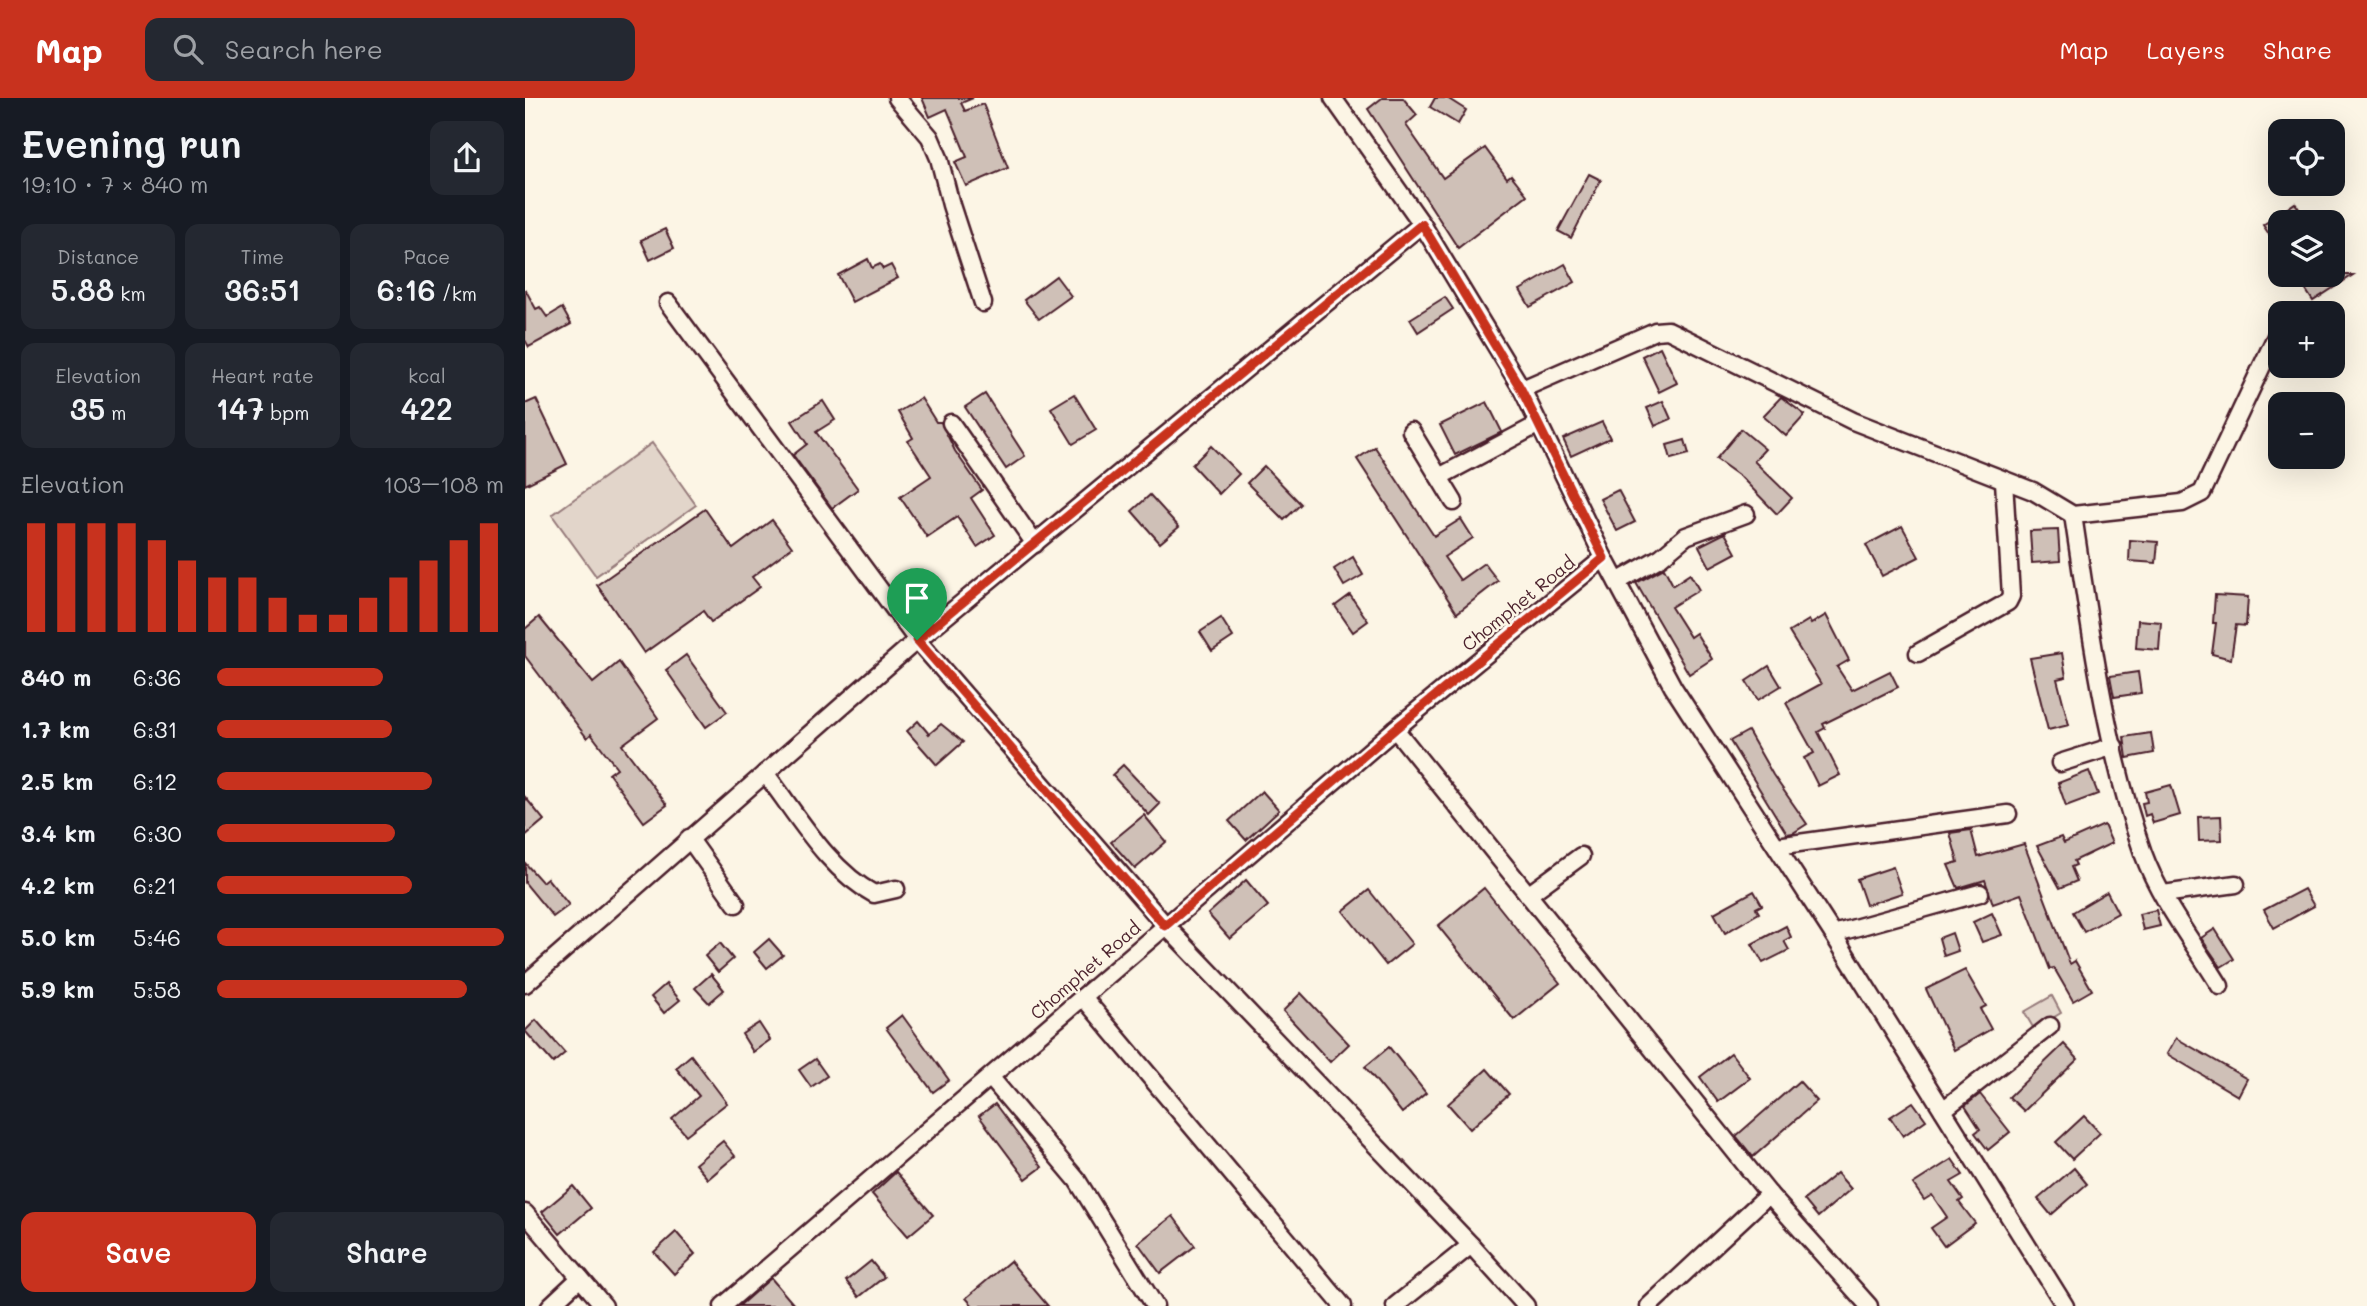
<!DOCTYPE html>
<meta charset="utf-8">
<style>
:root{--surface:#171b24;--page:#242831;--text:#f1f3f6;--muted:#9ea1a6;--accent:#c8321e}
body{margin:0;font-family:Mali,sans-serif;background:var(--page);color:var(--text);height:100vh;display:flex;flex-direction:column;font-size:26px;white-space:nowrap}
*{box-sizing:border-box;margin:0}
p{font-size:23px;color:var(--muted)}
.icon{flex:none;width:38px;height:38px;fill:none;stroke:currentColor;stroke-width:2;stroke-linecap:round;stroke-linejoin:round}
.map{position:relative;flex:1;overflow:hidden}
.details{display:flex;flex-direction:column;background:var(--surface);width:525px}
.details>*{flex:none}
.controls{position:absolute;left:1743px;top:21px;display:grid;gap:14px}
.controls a{display:grid;place-items:center;width:77px;height:77px;border-radius:14px;background:var(--surface);box-shadow:0 7px 28px #0002;font-size:35px}
.pin{position:absolute;display:grid;place-items:center;width:60px;height:60px;color:#fff;margin:-72px -30px;border-radius:50% 50% 50% 0;rotate:-45deg;box-shadow:0 0 7px #0007}
.pin .icon{rotate:45deg}
.round{display:grid;place-items:center;flex:none;width:74px;height:74px;border-radius:14px;background:var(--page)}
.head{display:flex;align-items:center;justify-content:space-between;height:119px;padding:0 21px}
h1{font-size:38px;font-weight:600;line-height:52px}
.figures{display:grid;grid-template-columns:repeat(3,1fr);gap:10px;height:119px;padding:7px 21px}
.figures div{display:grid;align-content:center;border-radius:14px;background:var(--page);text-align:center}
.figures b{font-size:30px;font-weight:600}
.figures small{font-size:19px;font-weight:400}
.figures p{font-size:19px}
.chart{height:196px;padding:14px 21px}
.chart p{display:flex;justify-content:space-between}
.chart svg{width:100%;height:126px;margin-top:7px;stroke:var(--accent);stroke-width:6}
.cta{display:flex;gap:14px;margin-top:auto;padding:14px 21px}
.cta a{flex:1;height:80px;border-radius:14px;background:var(--accent);color:#fff;font-size:28px;font-weight:600;line-height:80px;text-align:center}
.cta a+a{background:var(--page);color:var(--text)}
ul{padding:0 21px;list-style:none;font-size:23px}
li{display:grid;grid-template-columns:112px 84px 1fr;align-items:center;height:52px}
li i{height:18px;border-radius:9px;background:var(--accent)}
header{display:flex;align-items:center;gap:42px;box-sizing:border-box;height:98px;padding:0 35px;background:var(--accent);color:#fff}
header strong{font-size:33px}
nav{display:flex;gap:38px;margin-inline-start:auto;font-size:24px}
.search{width:490px;height:63px;background:var(--page);display:flex;align-items:center;gap:18px;box-sizing:border-box;padding:0 24px;border-radius:14px;color:var(--muted);font-size:26px}
main{display:flex;flex:1;min-height:0}
.map>svg:first-child{display:block}
.green{fill:#e2d5ca;stroke:#967a7a;stroke-width:2}
.building{fill:#cfc0b7;stroke:#4a1f2b;stroke-width:2}
.lines{fill:none;stroke-linecap:round;stroke-linejoin:round}
.minor-casing{stroke:#4a1f2b;stroke-width:21}
.minor{stroke:#fcf5e5;stroke-width:16}
.route-casing{stroke:#fff;stroke-width:14}
.route{stroke:#c8321e;stroke-width:9}
.labels{text-anchor:middle;dominant-baseline:central;stroke-width:5;stroke-linejoin:round;paint-order:stroke}
.street-label{font-size:18px;fill:#4a1f2b;stroke:#fcf5e5}
</style>
<header>
<strong>Map</strong>
<div class="search"><svg class="icon" aria-label="search" viewBox="0 0 24 24"><circle cx="10" cy="10" r="6"/><path d="M15 15l6 6"/></svg>Search here</div>
<nav><a>Map</a><a>Layers</a><a>Share</a></nav>
</header>
<main>
<section class="details">
<div class="head"><div><h1>Evening run</h1><p>19:10 · 7 × 840 m</p></div><a class="round"><svg class="icon" aria-label="share" viewBox="0 0 24 24"><path d="M12 15V3M7 8l5-5 5 5M5 13v7h14v-7"/></svg></a></div>
<div class="figures">
<div><p>Distance</p><b>5.88<small> km</small></b></div>
<div><p>Time</p><b>36:51</b></div>
<div><p>Pace</p><b>6:16<small> /km</small></b></div>
</div>
<div class="figures">
<div><p>Elevation</p><b>35<small> m</small></b></div>
<div><p>Heart rate</p><b>147<small> bpm</small></b></div>
<div><p>kcal</p><b>422</b></div>
</div>
<div class="chart"><p><span>Elevation</span>103–108 m</p>
<svg viewBox="0 0 160 44" preserveAspectRatio="none"><path d="M5 44V6M15 44V6M25 44V6M35 44V6M45 44V12M55 44V19M65 44V25M75 44V25M85 44V32M95 44V38M105 44V38M115 44V32M125 44V25M135 44V19M145 44V12M155 44V6"/></svg>
</div>
<ul>
<li><b>840 m</b>6:36<i style="width:58%"></i></li>
<li><b>1.7 km</b>6:31<i style="width:61%"></i></li>
<li><b>2.5 km</b>6:12<i style="width:75%"></i></li>
<li><b>3.4 km</b>6:30<i style="width:62%"></i></li>
<li><b>4.2 km</b>6:21<i style="width:68%"></i></li>
<li><b>5.0 km</b>5:46<i style="width:100%"></i></li>
<li><b>5.9 km</b>5:58<i style="width:87%"></i></li>
</ul>
<div class="cta"><a>Save</a><a>Share</a></div>
</section>
<div class="map">
<svg width="1842" height="1208" viewBox="0 0 1842 1208">
<rect width="100%" height="100%" fill="#fcf5e5"/>
<filter id="ink" filterUnits="userSpaceOnUse"><feTurbulence type="fractalNoise" baseFrequency=".0143" numOctaves="2"/><feDisplacementMap in="SourceGraphic" scale="14" xChannelSelector="R" yChannelSelector="G"/><feConvolveMatrix kernelMatrix="1 2 1 2 8 2 1 2 1" color-interpolation-filters="sRGB"/></filter>
<g filter="url(#ink)">
<g class="green">
<path d="M127,345L171,407L71,478L27,417Z"/>
<path d="M1527,898L1536,915L1509,931L1499,914Z"/>
</g>
<g class="building">
<path d="M397,0H448L436,5L440,13L458,6L483,70L441,88L430,64L442,59L422,11L405,19Z"/>
<path d="M857,0H878L892,17L881,27L918,80L960,50L982,80L986,77L1002,97L933,150L843,11Z"/>
<path d="M910,0H922L941,12L933,26L905,9Z"/>
<path d="M1064,76L1076,82L1046,140L1033,133Z"/>
<path d="M1770,105L1783,124H1755V153L1738,127Z"/>
<path d="M140,131L149,150L125,162L116,142Z"/>
<path d="M343,161L347,170L355,166L358,171L366,167L373,180L327,204L313,177Z"/>
<path d="M1040,166L1050,184L1005,209L995,192Z"/>
<path d="M1771,177H1828L1788,203Z"/>
<path d="M531,178L546,198L514,221L499,202Z"/>
<path d="M0,191L11,211L15,209L22,219L37,210L46,226L4,249L0,242Z"/>
<path d="M920,199L928,211L893,234L885,221Z"/>
<path d="M1135,249L1152,285L1134,294L1117,258Z"/>
<path d="M460,296L500,358L481,371L440,309Z"/>
<path d="M549,296L571,332L548,346L526,310Z"/>
<path d="M1256,299L1280,317L1261,338L1238,318Z"/>
<path d="M396,300L411,324H416L430,353L457,392L446,400L470,437L452,449L432,419L402,439L375,399L406,378L383,343L388,340L373,314Z"/>
<path d="M11,301L42,366L0,387V306Z"/>
<path d="M298,303L310,322L291,334L333,391L307,410L268,357L282,346L267,323Z"/>
<path d="M1138,303L1146,321L1130,328L1122,310Z"/>
<path d="M962,304L977,334L930,357L915,327Z"/>
<path d="M1077,324L1085,340L1046,358L1038,341Z"/>
<path d="M1216,331L1240,351L1229,363L1267,400L1252,416L1216,379L1191,361Z"/>
<path d="M1160,342L1164,356L1146,361L1142,347Z"/>
<path d="M686,348L714,376L694,396L667,367Z"/>
<path d="M850,349L909,438L936,421L948,440L919,459L935,482L959,465L973,483L932,515L832,361Z"/>
<path d="M739,368L776,406L759,422L722,385Z"/>
<path d="M1093,392L1110,424L1092,433L1075,401Z"/>
<path d="M625,397L654,429L635,445L607,413Z"/>
<path d="M180,411L208,451L247,422L267,449L227,479L235,489L186,524L178,513L119,555L72,487Z"/>
<path d="M1377,428L1394,459L1357,478L1341,447Z"/>
<path d="M1533,432L1535,463L1507,465L1505,433Z"/>
<path d="M1200,435L1211,455L1185,469L1174,448Z"/>
<path d="M1605,442L1633,444L1631,465L1604,463Z"/>
<path d="M828,459L838,477L819,488L809,471Z"/>
<path d="M1139,470L1148,487L1165,476L1174,492L1146,509L1165,539L1171,535L1187,561L1164,576L1111,485Z"/>
<path d="M825,497L843,523L828,534L810,508Z"/>
<path d="M1690,497L1723,499L1721,528L1711,527L1706,561L1687,556L1691,525H1688Z"/>
<path d="M1301,517L1324,562L1312,569L1327,592L1365,573L1373,589L1298,626L1300,630L1293,634L1315,677L1293,688L1279,660L1289,655L1261,605L1296,586L1264,534L1284,522L1286,526Z"/>
<path d="M14,519L68,585L94,564L133,620L97,647L142,707L119,724L84,676L92,670L66,636L62,640L0,558V531Z"/>
<path d="M696,520L708,539L687,553L675,534Z"/>
<path d="M1613,522L1636,524L1634,552L1611,550Z"/>
<path d="M1537,555L1541,579L1532,581L1544,627L1523,632L1505,560Z"/>
<path d="M161,557L202,614L181,629L141,572Z"/>
<path d="M1244,568L1256,588L1233,602L1221,583Z"/>
<path d="M1613,574L1616,595L1589,599L1585,578Z"/>
<path d="M393,623L404,636L416,626L438,644L412,667L382,633Z"/>
<path d="M1223,633L1248,677L1282,726L1268,735L1262,736L1205,643Z"/>
<path d="M1626,635L1629,655L1602,660L1599,639Z"/>
<path d="M598,667L635,706L624,717L587,677Z"/>
<path d="M1564,673L1573,696L1541,708L1533,685Z"/>
<path d="M1646,687L1655,717L1628,725L1625,716L1620,718L1617,705L1622,704L1620,694Z"/>
<path d="M737,693L754,712L721,742L704,723Z"/>
<path d="M0,699L19,722L0,738Z"/>
<path d="M619,717L641,744L610,771L586,744Z"/>
<path d="M1696,718L1697,742L1674,743L1673,719Z"/>
<path d="M1579,727L1587,745L1549,763L1551,767L1546,769L1552,783L1535,790L1512,748L1536,739L1539,745Z"/>
<path d="M1446,732L1453,759L1499,746L1545,866L1550,863L1567,892L1548,903L1529,870L1525,871L1496,796L1468,806L1460,782L1433,790L1423,767L1433,764L1425,735Z"/>
<path d="M0,765L17,784L22,780L44,807L28,819L0,785Z"/>
<path d="M1368,769L1377,795L1341,807L1332,781Z"/>
<path d="M721,782L743,808L705,841L683,816Z"/>
<path d="M959,790L1035,885L989,922L913,828Z"/>
<path d="M1779,791L1789,808L1749,830L1739,812Z"/>
<path d="M844,792L887,846L861,867L818,813Z"/>
<path d="M1229,793L1237,807L1231,810L1234,815L1200,835L1189,815Z"/>
<path d="M1582,794L1593,815L1559,834L1548,814Z"/>
<path d="M1631,812L1635,828L1618,832L1614,816Z"/>
<path d="M1467,815L1477,837L1457,844L1448,824Z"/>
<path d="M1261,828L1266,839L1259,843L1264,852L1238,865L1227,846Z"/>
<path d="M1690,831L1709,861L1696,869L1676,840Z"/>
<path d="M1427,835L1433,853L1419,858L1414,840Z"/>
<path d="M244,841L258,857L242,870L229,854Z"/>
<path d="M195,845L208,861L193,874L180,858Z"/>
<path d="M1440,872L1461,908L1455,911L1466,931L1429,952L1401,891Z"/>
<path d="M186,876L199,892L184,905L170,890Z"/>
<path d="M141,886L155,902L139,915L126,899Z"/>
<path d="M776,895L824,946L805,964L758,913Z"/>
<path d="M377,917L424,982L408,994L361,930Z"/>
<path d="M11,922L40,955L28,965L0,933Z"/>
<path d="M234,925L245,942L228,954L217,936Z"/>
<path d="M1651,940L1722,981L1713,998L1642,956Z"/>
<path d="M1539,946L1553,961L1499,1013L1484,999Z"/>
<path d="M864,949L901,995L877,1015L840,969Z"/>
<path d="M1206,955L1225,980L1193,1004L1175,979Z"/>
<path d="M166,957L202,1005L161,1037L147,1021L174,998L151,970Z"/>
<path d="M290,961L302,978L286,989L274,972Z"/>
<path d="M962,971L984,996L945,1031L923,1006Z"/>
<path d="M1274,983L1292,1003L1228,1059L1211,1038Z"/>
<path d="M1455,996L1485,1034L1463,1052L1450,1035L1455,1031L1440,1008Z"/>
<path d="M1388,1004L1401,1022L1378,1038L1365,1019Z"/>
<path d="M470,1006L517,1069L501,1081L454,1018Z"/>
<path d="M1559,1018L1575,1035L1547,1061L1531,1044Z"/>
<path d="M198,1043L210,1058L183,1081L170,1066Z"/>
<path d="M1427,1061L1438,1077L1426,1084L1438,1101L1434,1104L1450,1125L1419,1148L1406,1130L1422,1119L1407,1097L1399,1102L1388,1086Z"/>
<path d="M1549,1070L1562,1086L1526,1117L1513,1101Z"/>
<path d="M371,1074L408,1117L383,1138L347,1096Z"/>
<path d="M1312,1075L1326,1091L1293,1119L1279,1102Z"/>
<path d="M48,1088L66,1110L35,1136L17,1114Z"/>
<path d="M648,1118L670,1148L635,1175L613,1145Z"/>
<path d="M151,1134L170,1156L149,1176L129,1154Z"/>
<path d="M346,1163L359,1179L334,1199L321,1183Z"/>
<path d="M485,1163L523,1208H448L441,1200Z"/>
<path d="M246,1180L270,1208H214L231,1193Z"/>
</g>
<g class="lines">
<defs>
<g id="minor">
<path d="M372,0L405,39L414,60L426,107L458,205"/>
<path d="M808,0L897,126L997,291L1079,460L1148,589L1308,836L1540,1208"/>
<path d="M143,205L392,542L641,828L946,1147L1001,1208"/>
<path d="M997,291L1130,233L1143,232L1328,323L1508,393L1548,417L1657,405L1677,395L1754,232"/>
<path d="M426,325L510,446"/>
<path d="M886,333L929,404"/>
<path d="M914,379L1014,326"/>
<path d="M1548,417C1565,529 1580,647 1618,755C1635,802 1669,845 1695,888"/>
<path d="M1092,484L1136,459L1161,438L1221,416"/>
<path d="M1393,555L1483,504L1486,498L1479,383"/>
<path d="M870,631L1244,1096L1344,1208"/>
<path d="M1535,665L1589,648"/>
<path d="M240,675C272,716 302,771 349,796L371,791"/>
<path d="M164,740L211,806"/>
<path d="M1252,748L1483,716"/>
<path d="M1638,796L1711,786"/>
<path d="M1003,797L1056,758"/>
<path d="M1308,836L1455,795"/>
<path d="M0,886L392,542L897,126"/>
<path d="M558,899L818,1208"/>
<path d="M466,980L552,1082L630,1208"/>
<path d="M1418,1012L1525,928"/>
<path d="M0,1115L79,1208"/>
<path d="M25,1208L55,1180"/>
<path d="M198,1208L870,631L1079,460"/>
<path d="M870,1208L946,1147"/>
<path d="M1124,1208L1244,1096"/>
</g>
</defs>
<use href="#minor" class="minor-casing"/>
<use href="#minor" class="minor"/>
</g>
</g>
<g class="lines" filter="url(#ink)">
<defs>
<path id="route" d="M897,126L996,291L1079,460L870,631L640,828L392,542Z"/>
</defs>
<use href="#route" class="route-casing"/>
<use href="#route" class="route"/>
</g>
<g class="labels">
<g class="street-label">
<text transform="translate(993 505) rotate(-39)">Chomphet Road</text>
<text transform="translate(560 872) rotate(-41)">Chomphet Road</text>
</g>
</g>
</svg>
<div class="controls">
<a><svg class="icon" aria-label="locate" viewBox="0 0 24 24"><circle cx="12" cy="12" r="6"/><path d="M12 2v4M12 18v4M2 12h4M18 12h4"/></svg></a>
<a><svg class="icon" aria-label="layers" viewBox="0 0 24 24"><path d="M12 4l9 5-9 5-9-5zM3 14l9 5 9-5"/></svg></a>
<a>+</a>
<a>−</a>
</div>
<div class="pin" style="left:392px;top:542px;background:#1e9e55"><svg class="icon" aria-label="arrive" viewBox="0 0 24 24"><path d="M6 21V4h12l-3 4 3 4H6"/></svg></div>
</div>
</main>
